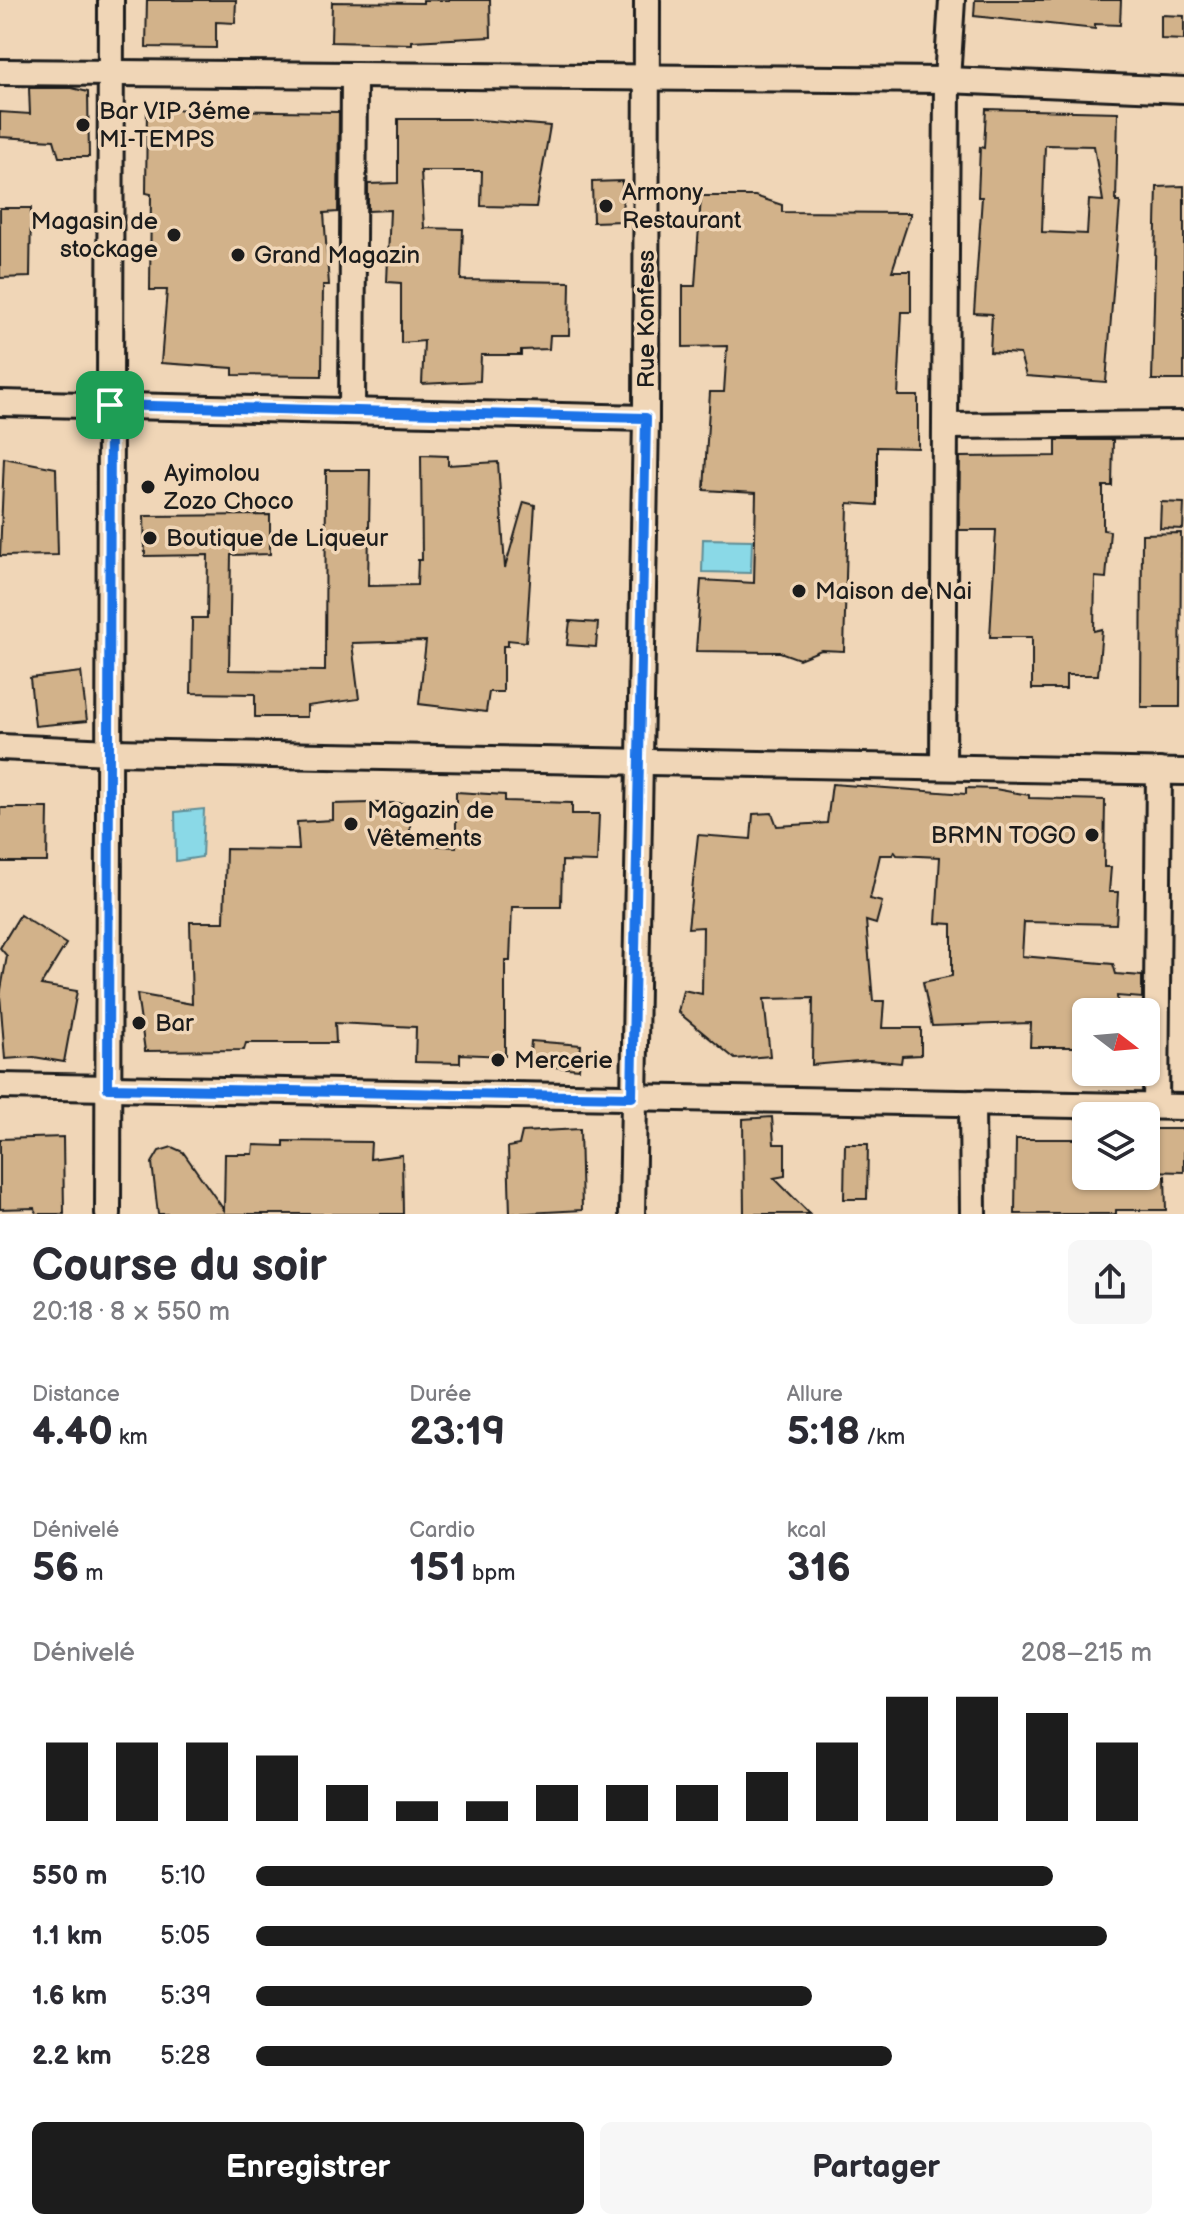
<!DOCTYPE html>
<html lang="fr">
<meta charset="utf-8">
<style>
:root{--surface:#fff;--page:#f7f7f7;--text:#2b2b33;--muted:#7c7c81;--accent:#1c1c1c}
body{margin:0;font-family:"Balsamiq Sans",sans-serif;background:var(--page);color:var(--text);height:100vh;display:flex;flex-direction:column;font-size:30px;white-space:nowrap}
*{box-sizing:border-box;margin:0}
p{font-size:26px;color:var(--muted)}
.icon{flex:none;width:44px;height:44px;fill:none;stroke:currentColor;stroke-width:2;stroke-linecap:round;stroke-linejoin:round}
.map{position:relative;height:1214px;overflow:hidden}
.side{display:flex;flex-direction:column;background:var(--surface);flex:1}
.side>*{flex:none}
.needle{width:52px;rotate:106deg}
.buttons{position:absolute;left:1072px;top:998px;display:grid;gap:16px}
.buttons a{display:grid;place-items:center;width:88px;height:88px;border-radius:12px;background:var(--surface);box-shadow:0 2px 6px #0004;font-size:40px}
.pin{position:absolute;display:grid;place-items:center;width:68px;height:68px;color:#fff;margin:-34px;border-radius:16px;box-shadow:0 4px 12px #0006}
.round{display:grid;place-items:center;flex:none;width:84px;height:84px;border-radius:12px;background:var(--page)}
.head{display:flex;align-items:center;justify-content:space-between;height:136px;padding:0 32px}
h1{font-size:44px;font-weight:700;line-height:60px}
.metrics{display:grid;grid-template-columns:repeat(3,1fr);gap:12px;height:136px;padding:8px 32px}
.metrics div{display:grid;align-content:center}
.metrics b{font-size:40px;font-weight:700}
.metrics small{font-size:22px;font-weight:400}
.metrics p{font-size:22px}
.chart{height:224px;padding:16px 32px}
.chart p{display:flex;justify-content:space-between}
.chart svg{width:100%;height:144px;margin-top:8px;stroke:var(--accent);stroke-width:6}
.cta{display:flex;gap:16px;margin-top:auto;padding:16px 32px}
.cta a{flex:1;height:92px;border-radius:12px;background:var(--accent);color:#fff;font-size:32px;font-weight:700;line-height:92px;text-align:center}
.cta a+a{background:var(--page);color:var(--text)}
ul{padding:0 32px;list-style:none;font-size:26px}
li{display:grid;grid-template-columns:128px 96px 1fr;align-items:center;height:60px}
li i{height:20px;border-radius:10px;background:var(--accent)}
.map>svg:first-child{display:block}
.water{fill:#8ad9e7;stroke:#5e8d96;stroke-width:2}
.building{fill:#d2b28a;stroke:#1c1c1c;stroke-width:2;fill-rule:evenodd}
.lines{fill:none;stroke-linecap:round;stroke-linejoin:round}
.street-casing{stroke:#1c1c1c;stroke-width:30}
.street{stroke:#f0d6b7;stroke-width:24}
.route-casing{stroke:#fff;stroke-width:16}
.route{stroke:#1a73e8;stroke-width:10}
.poi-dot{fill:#1c1c1c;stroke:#f0d6b7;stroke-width:3}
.labels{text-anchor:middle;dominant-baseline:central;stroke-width:7;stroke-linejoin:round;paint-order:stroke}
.poi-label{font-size:24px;fill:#1c1c1c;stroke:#f0d6b7;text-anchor:start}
.street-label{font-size:24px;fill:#1c1c1c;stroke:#f0d6b7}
</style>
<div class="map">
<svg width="1184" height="1214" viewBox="0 0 1184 1214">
<rect width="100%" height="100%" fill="#f0d6b7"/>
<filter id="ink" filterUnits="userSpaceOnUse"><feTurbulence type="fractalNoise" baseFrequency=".0125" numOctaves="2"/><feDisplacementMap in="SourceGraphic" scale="16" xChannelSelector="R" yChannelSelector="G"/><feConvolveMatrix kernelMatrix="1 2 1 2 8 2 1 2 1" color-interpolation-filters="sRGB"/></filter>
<g filter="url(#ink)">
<g class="water">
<path d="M703,539L752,540L751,573L702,572Z"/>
<path d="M204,809L202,857L176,861L175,812Z"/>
</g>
<g class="building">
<path d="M147,0H236L235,23L216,22V48L146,47Z"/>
<path d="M423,0H490L491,37L412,41V44L331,42L332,2L423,3Z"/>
<path d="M975,0H1121L1120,25L1095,24V29L974,16Z"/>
<path d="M1161,15L1184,16V40L1161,39Z"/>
<path d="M29,88H72L88,92L89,157H59L54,140L0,137V112L30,114Z"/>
<path d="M147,109L339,112L338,212L324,213L329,285H323L322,376L233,375V368L161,363L167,290H150L151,194L146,193Z"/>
<path d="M986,109L1118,112L1116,202H1120L1106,382L1026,376L1020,354L990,352L992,314L974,313L982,197H978L980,147L984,148ZM1045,145L1094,146L1103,201L1089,200L1087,234L1042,232Z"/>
<path d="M398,119H468L550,126L536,207L481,206L482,171H421L424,228L463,229L461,280L570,282L569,335H550L549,349L521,350V355H481L480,381L422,384L424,341L401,343V283L387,282L390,210L368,211V184L398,183Z"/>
<path d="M622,181L623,221L593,222L592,182Z"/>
<path d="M1184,186V380H1152L1157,187Z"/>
<path d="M701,196H755L782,205V212L911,213L892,271H911V312H902L898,396H918V448L877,447V505L848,503L844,651L821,650L799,659L780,652L696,651L701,580L754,583L756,493L704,490L710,392H724L727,346L683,347V286H695Z"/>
<path d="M0,208H31L30,277L0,278Z"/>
<path d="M1056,440H1113L1112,486H1103V530L1110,531L1106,578L1095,577L1094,631L1102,629L1098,675H1066V689H1032V637H990L996,530H959L960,457L1056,456Z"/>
<path d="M421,455L448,456V465L498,462L505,568L524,502L535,505L526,642L508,640V646H503V692H489L486,712L419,704L426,641L352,643L359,699L307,706V717H255V694L191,693L192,618H207L208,555L145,556L144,516L270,515V554L231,555L229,670L325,671L326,470H370L368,586L417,585L418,560H422Z"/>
<path d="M4,458L56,468L58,555L0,556Z"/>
<path d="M1161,502L1184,503L1183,529L1160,528Z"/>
<path d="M1181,533L1180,707H1141L1142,534Z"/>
<path d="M570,621L598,623L596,647L567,645Z"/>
<path d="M81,672L87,721L35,726L30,678Z"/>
<path d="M832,784L966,794V788L995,789L1029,795V798L1105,800L1104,867H1111L1109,892H1118L1116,924L1024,922L1022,956L1113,964L1116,974L1142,976V998L1117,996L1118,1012H1086V1047H1030L1031,1023L932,1026L923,982L952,976V924L936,923L940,857L897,855L894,851L893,855H880L870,899L882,902L876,924L866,921L873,1001H884L882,1028H921V1055L902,1056L901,1063L870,1060L812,1065L813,998L764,999L770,1056L735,1059L678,1012L683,990L702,994L703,927L688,928L698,835L751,839L753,814L772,813L777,826L827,823Z"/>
<path d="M456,792L505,795V801L572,803V814H599L597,862L562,861L561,907H512L510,961H505V1056L460,1054V1063L415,1062L416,1027L335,1023L336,1043H246L244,1050L145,1051L137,994L192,1004L190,922H224L226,849L299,850L297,822L333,820V804L370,803H410V844L456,847Z"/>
<path d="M0,808H48L47,862H0Z"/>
<path d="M20,915L66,944L41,985L77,991L64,1062L34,1057L5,1059L0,995L7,956L0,948Z"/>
<path d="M531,1041L581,1045L579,1069L529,1065Z"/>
<path d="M772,1117L774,1144H785V1176L774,1178L810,1214H744L743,1119Z"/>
<path d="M580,1129L582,1210L510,1214L508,1147L519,1145L522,1132Z"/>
<path d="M1146,1129H1184V1172L1146,1171Z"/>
<path d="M63,1137L64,1214H36L35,1208L0,1209V1139Z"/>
<path d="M1016,1139H1082V1176H1165L1166,1210H1116V1214H1015Z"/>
<path d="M284,1141L371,1142L370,1159L402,1155L403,1214H158L152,1163L159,1151L172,1147L183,1152L224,1210L225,1154H253L254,1145L284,1146Z"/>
<path d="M845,1144H868L867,1199H844Z"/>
</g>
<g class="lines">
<defs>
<g id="street">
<path d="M0,72L947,80L1184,90"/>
<path d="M0,403L646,418"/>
<path d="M352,411L354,75"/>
<path d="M945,426L1184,424"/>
<path d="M0,747L111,752L1184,772"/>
<path d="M943,767L947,80L952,0"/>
<path d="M0,1086L1184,1107"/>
<path d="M972,1103L973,1214"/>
<path d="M1156,1106L1159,771"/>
<path d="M108,1214L111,0"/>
<path d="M632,1214L646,418L647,0"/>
</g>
</defs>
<use href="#street" class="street-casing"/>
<use href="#street" class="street"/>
</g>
</g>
<g class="lines" filter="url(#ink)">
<defs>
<path id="route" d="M110,405L646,418L632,1097L108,1088Z"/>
</defs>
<use href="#route" class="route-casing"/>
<use href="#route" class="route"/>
</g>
<g class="poi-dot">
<circle cx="83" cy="125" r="8"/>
<circle cx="606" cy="206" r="8"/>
<circle cx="174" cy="235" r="8"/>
<circle cx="238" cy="255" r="8"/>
<circle cx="148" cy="487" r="8"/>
<circle cx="150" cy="538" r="8"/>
<circle cx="799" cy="591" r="8"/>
<circle cx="351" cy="824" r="8"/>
<circle cx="1092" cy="835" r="8"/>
<circle cx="139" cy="1023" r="8"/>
<circle cx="498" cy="1060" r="8"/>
</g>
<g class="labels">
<g class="poi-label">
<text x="99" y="111">Bar VIP 3éme<tspan x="99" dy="28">MI-TEMPS</tspan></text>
<text x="622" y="192">Armony<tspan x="622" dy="28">Restaurant</tspan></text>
<text x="158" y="221" text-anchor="end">Magasin de<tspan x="158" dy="28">stockage</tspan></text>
<text x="254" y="255">Grand Magazin</text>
<text x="164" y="473">Ayimolou<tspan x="164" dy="28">Zozo Choco</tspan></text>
<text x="166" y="538">Boutique de Liqueur</text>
<text x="815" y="591">Maison de Nai</text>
<text x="367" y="810">Magazin de<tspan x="367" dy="28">Vêtements</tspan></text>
<text x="1076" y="835" text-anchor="end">BRMN TOGO</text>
<text x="155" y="1023">Bar</text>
<text x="514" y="1060">Mercerie</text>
</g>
<g class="street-label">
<text transform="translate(646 319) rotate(-90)">Rue Konfess</text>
</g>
</g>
</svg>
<div class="buttons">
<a><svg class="needle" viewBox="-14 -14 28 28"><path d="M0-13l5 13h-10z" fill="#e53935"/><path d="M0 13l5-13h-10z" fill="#7c7c81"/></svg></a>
<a><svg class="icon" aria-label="layers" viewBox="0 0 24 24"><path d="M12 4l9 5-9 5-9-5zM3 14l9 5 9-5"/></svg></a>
</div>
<div class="pin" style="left:110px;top:405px;background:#1e9e55"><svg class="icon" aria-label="arrive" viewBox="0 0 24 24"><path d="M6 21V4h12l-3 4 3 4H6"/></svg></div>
</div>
<section class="side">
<div class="head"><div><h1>Course du soir</h1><p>20:18 · 8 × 550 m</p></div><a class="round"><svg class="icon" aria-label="share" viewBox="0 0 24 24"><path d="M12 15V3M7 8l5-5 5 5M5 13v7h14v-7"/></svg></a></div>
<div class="metrics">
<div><p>Distance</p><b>4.40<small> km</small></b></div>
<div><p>Durée</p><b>23:19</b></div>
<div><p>Allure</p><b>5:18<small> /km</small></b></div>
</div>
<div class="metrics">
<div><p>Dénivelé</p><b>56<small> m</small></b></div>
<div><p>Cardio</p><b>151<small> bpm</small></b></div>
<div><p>kcal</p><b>316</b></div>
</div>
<div class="chart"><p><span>Dénivelé</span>208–215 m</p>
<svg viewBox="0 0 160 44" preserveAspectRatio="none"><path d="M5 44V20M15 44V20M25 44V20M35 44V24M45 44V33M55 44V38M65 44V38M75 44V33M85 44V33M95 44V33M105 44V29M115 44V20M125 44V6M135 44V6M145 44V11M155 44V20"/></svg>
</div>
<ul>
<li><b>550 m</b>5:10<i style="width:89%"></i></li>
<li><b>1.1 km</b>5:05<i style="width:95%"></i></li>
<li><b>1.6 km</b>5:39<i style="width:62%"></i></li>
<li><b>2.2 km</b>5:28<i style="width:71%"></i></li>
</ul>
<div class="cta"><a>Enregistrer</a><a>Partager</a></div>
</section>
